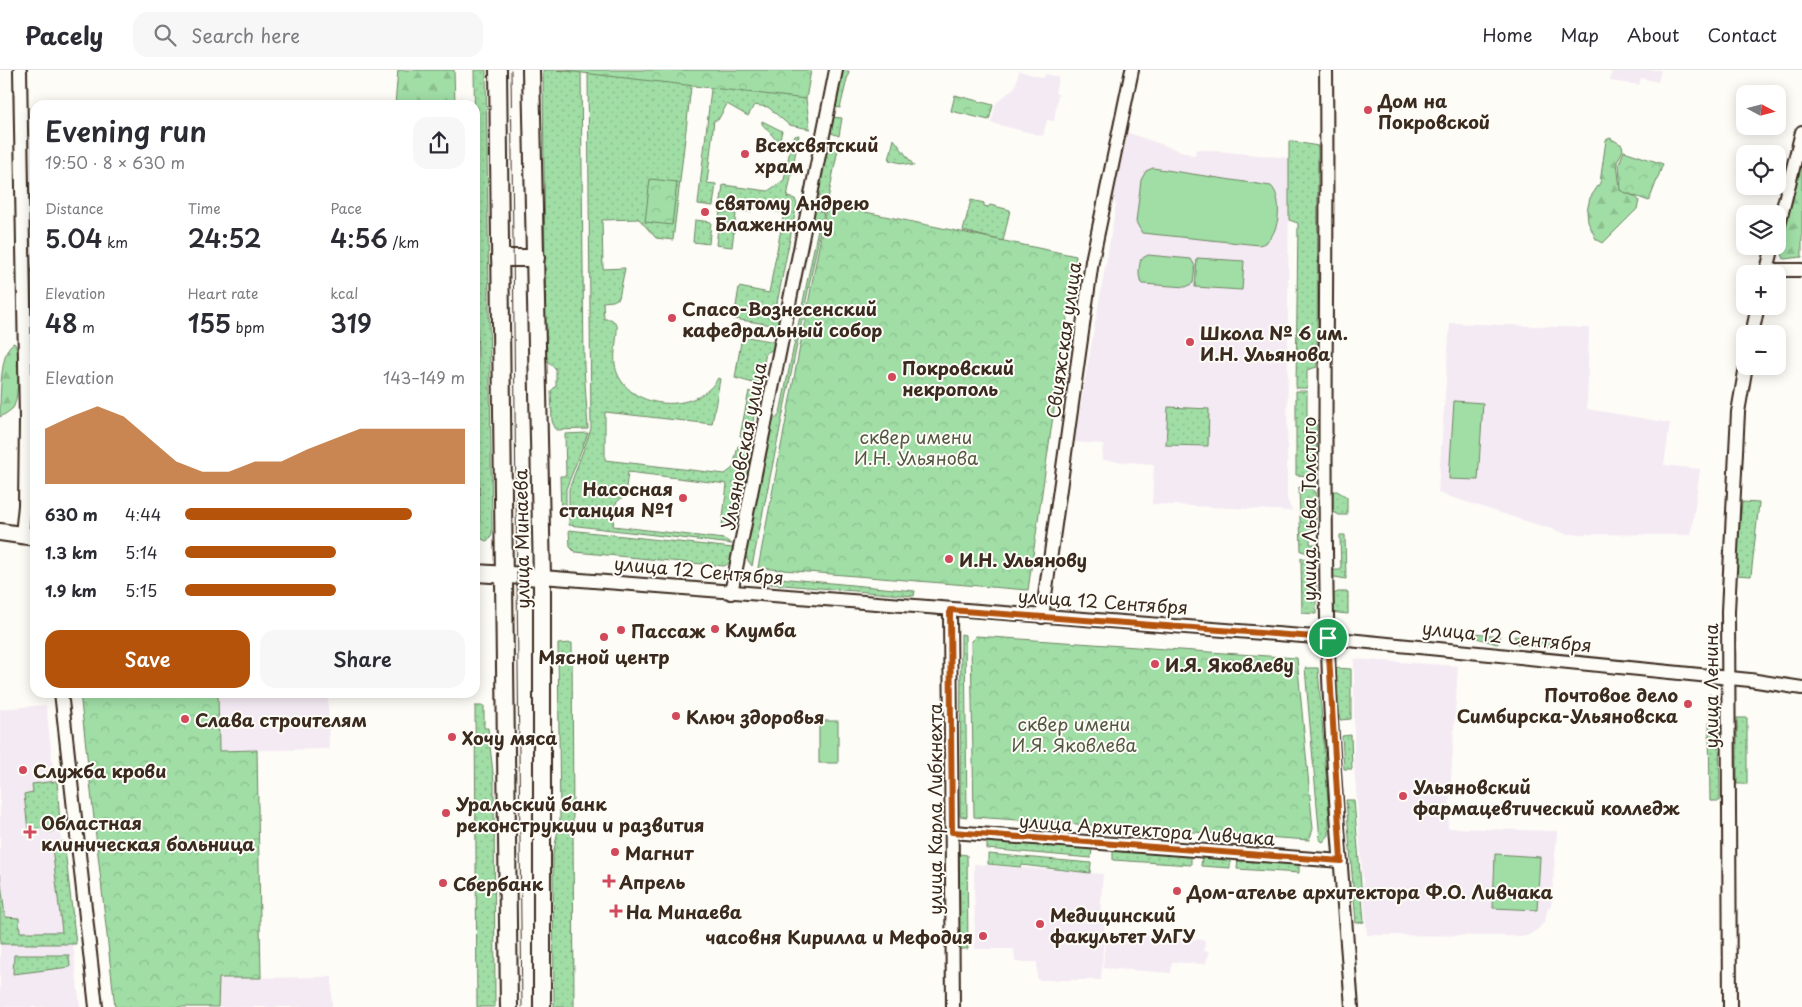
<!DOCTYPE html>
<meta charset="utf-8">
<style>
:root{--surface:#fff;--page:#f7f7f7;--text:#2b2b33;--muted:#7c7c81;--line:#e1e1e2;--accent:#b45309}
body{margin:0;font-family:"Playpen Sans",sans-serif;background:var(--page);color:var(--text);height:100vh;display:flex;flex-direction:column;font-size:19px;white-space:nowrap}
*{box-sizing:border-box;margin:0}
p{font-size:16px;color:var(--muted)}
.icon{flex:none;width:28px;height:28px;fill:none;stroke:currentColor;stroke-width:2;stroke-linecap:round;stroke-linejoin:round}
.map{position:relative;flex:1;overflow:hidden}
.panel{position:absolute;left:30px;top:30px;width:450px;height:598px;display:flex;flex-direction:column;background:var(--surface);border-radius:15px;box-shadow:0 2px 12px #0003}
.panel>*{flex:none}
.needle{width:32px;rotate:97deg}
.tools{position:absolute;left:1736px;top:15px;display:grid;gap:10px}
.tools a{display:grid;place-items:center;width:50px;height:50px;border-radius:10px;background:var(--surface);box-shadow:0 2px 12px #0003;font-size:25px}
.pin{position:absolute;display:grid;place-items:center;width:42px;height:42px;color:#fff;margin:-21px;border:2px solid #fff;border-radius:50%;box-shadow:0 1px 5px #0007}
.round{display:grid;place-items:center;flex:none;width:52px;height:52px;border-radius:15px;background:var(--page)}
.overview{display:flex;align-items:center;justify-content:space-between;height:85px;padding:0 15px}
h1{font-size:28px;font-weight:600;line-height:38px}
.metrics{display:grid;grid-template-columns:repeat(3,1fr);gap:8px;height:85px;padding:5px 15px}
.metrics div{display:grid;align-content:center}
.metrics b{font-size:25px;font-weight:600}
.metrics small{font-size:14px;font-weight:400}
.metrics p{font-size:14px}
.chart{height:140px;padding:10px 15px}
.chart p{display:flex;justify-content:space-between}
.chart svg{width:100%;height:90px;margin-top:5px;fill:var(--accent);opacity:.7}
.button{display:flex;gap:10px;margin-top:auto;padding:10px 15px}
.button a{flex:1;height:58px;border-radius:15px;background:var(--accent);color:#fff;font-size:20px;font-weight:600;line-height:58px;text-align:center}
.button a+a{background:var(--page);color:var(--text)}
ul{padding:0 15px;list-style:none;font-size:16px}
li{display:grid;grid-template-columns:80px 60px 1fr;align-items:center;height:38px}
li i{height:12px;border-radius:6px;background:var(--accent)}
header{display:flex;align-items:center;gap:30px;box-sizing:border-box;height:70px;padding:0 25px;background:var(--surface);border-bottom:1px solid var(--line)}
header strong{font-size:24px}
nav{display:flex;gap:28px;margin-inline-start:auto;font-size:18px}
.search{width:350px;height:45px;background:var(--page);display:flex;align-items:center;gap:12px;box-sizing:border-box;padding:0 18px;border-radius:15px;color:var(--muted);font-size:19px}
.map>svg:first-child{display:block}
.built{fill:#f4eaf3}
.grass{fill:url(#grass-dots);stroke:#6e8462}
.forest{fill:url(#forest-firs);stroke:#6e8462}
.park{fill:url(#park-crowns);stroke:#6e8462}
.garden{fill:#a0dea6;stroke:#6e8462}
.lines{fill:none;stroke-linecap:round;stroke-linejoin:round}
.minor-casing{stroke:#3b2a1e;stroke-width:16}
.major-casing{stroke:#3b2a1e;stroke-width:20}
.minor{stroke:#fdfcf7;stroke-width:12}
.major{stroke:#fdfcf7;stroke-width:16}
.tram{stroke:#3b2a1e;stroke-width:1}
.route-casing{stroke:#fff;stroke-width:10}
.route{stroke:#b45309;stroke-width:6}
.poi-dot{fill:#d1495b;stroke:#fdfcf7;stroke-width:2}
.labels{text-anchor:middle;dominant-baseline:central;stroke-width:4;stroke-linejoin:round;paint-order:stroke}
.poi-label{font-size:18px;font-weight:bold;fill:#3b2a1e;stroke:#fdfcf7;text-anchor:start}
.street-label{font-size:18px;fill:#3b2a1e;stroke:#fdfcf7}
.park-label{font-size:18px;fill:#545740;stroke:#fdfcf7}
</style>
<header>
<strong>Pacely</strong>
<div class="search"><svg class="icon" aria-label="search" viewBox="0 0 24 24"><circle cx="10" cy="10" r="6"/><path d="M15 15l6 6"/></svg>Search here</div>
<nav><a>Home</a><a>Map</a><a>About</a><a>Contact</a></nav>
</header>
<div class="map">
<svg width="1802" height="937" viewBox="0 0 1802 937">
<defs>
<pattern id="grass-dots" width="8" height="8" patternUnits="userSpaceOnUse" patternTransform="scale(1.25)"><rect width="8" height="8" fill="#a0dea6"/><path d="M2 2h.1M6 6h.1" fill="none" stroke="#8bbf8e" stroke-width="1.8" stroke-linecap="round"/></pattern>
<pattern id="forest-firs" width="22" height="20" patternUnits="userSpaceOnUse" patternTransform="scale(1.25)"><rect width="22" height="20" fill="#a0dea6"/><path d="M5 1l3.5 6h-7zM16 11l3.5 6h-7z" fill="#8bbf8e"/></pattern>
<pattern id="park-crowns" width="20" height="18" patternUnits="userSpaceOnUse" patternTransform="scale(1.25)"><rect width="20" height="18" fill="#a0dea6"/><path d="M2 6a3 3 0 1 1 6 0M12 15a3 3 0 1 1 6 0" fill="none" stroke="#8bbf8e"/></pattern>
</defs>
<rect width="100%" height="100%" fill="#fdfcf7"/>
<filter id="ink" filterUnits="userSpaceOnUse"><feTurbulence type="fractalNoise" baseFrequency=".02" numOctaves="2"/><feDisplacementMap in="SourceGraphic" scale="10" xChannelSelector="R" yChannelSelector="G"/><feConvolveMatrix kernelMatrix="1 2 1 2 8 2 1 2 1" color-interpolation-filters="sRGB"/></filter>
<g filter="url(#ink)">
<g class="built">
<path d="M1612,0H1661L1658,12L1641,8L1639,15L1610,11Z"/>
<path d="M1019,1L1044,8L1045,4L1059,7L1055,23L1058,24L1054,51L1047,50L1043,66L991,53L996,33L1015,17Z"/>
<path d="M1126,62L1195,86L1196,79L1289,88L1287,429L1292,441L1152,434L1154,394L1102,390L1103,374L1074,372L1116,136L1112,123Z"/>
<path d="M1450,253L1589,258L1587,339L1670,353L1664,395L1700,399L1691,465L1567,464L1438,423Z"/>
<path d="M1354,589L1458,596L1448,758L1557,761L1551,837H1548L1545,851L1537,860L1527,866L1367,865L1354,694Z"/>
<path d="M218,623H328L329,679L219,681Z"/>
<path d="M46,635L80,937H0V639Z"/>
<path d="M974,794L1103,804L1100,848L1105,849L1101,910H1037V892H1015L1014,879H975Z"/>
<path d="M1106,862L1205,870L1204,881L1210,882L1205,894L1172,892L1171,903L1103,898Z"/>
<path d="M332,907V937H218V908Z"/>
</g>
<g class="grass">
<path d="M474,0H486L492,463L490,469L486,471L482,469L480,464Z"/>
<path d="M543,0H581L584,297L588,359L556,360L552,351L551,321L556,316V299L546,290Z"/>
<path d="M687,0L691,17L673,170L656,168L639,149L602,150L603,199L625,198L619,228L613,231L603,232L604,249H611L617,254C618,272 610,290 619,307C638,342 699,342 718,308L720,309L712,354L605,342V390L725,404L733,398L738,376C744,377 748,379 750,385C754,395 741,452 733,456H722L727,414L628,402L625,425L616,433L613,456L724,469L732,474L569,455V419L591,359L588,2Z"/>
<path d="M717,0L806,29L810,59L789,55L768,37L754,35L748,46L727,34L718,50H714L707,113L716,114L713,136L698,134L711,19Z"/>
<path d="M841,1H849L840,38L833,36Z"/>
<path d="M831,47L842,48L839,66L829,62Z"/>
<path d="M762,51L782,61L779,73L762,54Z"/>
<path d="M799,65L787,127L795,129L797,134L775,243L781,251L779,256L734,249L739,217L769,223L784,143L752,137L751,142L720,138L723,115L768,121L784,110L792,70L795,66Z"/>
<path d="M894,69L914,96L889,90Z"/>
<path d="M1289,71L1318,76L1317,297L1307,300V318H1296L1298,153L1289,150Z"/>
<path d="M830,73L839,74L827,134L817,123L826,75Z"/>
<path d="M971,130L984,133V136L988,137L990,135L1010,140L1003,171L963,161Z"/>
<path d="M815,140L824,142L752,496L744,485L773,351L780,343L819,154L813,148Z"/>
<path d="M720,142L736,144L732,177L716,175Z"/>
<path d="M695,150L711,152L709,174L693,172Z"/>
<path d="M35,186V315H34L31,203Z"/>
<path d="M742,266L776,272V278L766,283L760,311L757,314L735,308Z"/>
<path d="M749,321L757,326L753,352L759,358L750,367L740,366Z"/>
<path d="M1296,321H1307V350L1317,354L1316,401L1312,406L1296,405Z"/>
<path d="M1168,337L1209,339L1208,376L1166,375Z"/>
<path d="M588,363L566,419V446H561L560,406H566L565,364Z"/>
<path d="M1299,417L1313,419L1316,425V450H1311L1310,474H1316V480L1312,484L1301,481Z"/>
<path d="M1330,421H1337L1347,427V445H1339L1330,440Z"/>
<path d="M1742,432L1759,433L1751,506L1735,505Z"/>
<path d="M569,460L733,478C733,486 732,493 724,496L575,482L570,477Z"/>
<path d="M1340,465H1345L1346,509L1329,506L1328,500H1341Z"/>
<path d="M1301,488L1310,491V503L1316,504V544L1302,543Z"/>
<path d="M747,505L915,521L914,526L760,513L752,510Z"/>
<path d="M1338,522H1348V544L1329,542V526Z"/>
<path d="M1467,562L1500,566L1501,571L1497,574L1467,565Z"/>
<path d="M961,564L965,565L967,747L960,746Z"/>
<path d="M1514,566L1555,570L1553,578L1517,574Z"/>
<path d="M572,573L574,937H554L553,785L560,750L558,574Z"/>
<path d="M1305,598H1318L1329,745V765L1323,772L1320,770Z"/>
<path d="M1336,598L1351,599V649L1340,650Z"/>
<path d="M1709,624L1719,632V646H1709Z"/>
<path d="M475,636H484V658H488L494,712L495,937H477Z"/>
<rect x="1737" y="648" width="10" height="66"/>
<path d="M1709,653H1719L1720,731H1710Z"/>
<path d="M1351,665L1352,699H1344L1342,666Z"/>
<path d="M57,711L60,753L52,762H48L47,758L28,760L24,724L33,722L32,714Z"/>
<path d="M1346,730H1354L1364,852L1356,853Z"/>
<path d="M64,771L76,874H0V804L5,847L19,848L20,862H62L52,777Z"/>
<path d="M987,771L1092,778L1091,788L987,779Z"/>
<path d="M1113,780L1191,785V795L1113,790Z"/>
<path d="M959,784L967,785L968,879H959Z"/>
<path d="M988,784L1091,793L1090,803L1022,795L1021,797L988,794Z"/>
<path d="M1202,786L1230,788V798L1201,796Z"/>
<path d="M1238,789L1299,793V803L1237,799Z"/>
<path d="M14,885H69L70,897L13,904Z"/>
</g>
<g class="forest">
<path d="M398,0H454L455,35H395Z"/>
<path d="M1610,68L1622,75L1623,80L1617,92L1620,120L1636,127L1639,131L1637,139L1603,173L1596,169L1588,152L1587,141L1590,128L1600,113L1606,70Z"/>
<path d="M1802,90V187L1784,189L1780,179Z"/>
<path d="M14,273C21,278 19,330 13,338C10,341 4,345 0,347C0,329 0,278 14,273Z"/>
</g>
<g class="park">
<path d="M557,0H811L806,29Z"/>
<path d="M955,25L993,35L989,50L951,41Z"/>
<path d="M1624,81L1663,94L1649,131L1621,121L1619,94Z"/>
<path d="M650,109L677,112L672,155L645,152Z"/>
<path d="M827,134L1076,186L1028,520L758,498Z"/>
<path d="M976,566L1297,588L1313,759L1309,770L974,747L971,571Z"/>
<path d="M80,623H218L219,681L257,680L261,908H219L218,937H115Z"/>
</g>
<g class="garden">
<path d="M1153,98L1271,116C1284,128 1280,172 1259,175L1142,163L1136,152L1141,110L1146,101Z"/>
<path d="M1148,185L1191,189L1195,196L1193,213L1186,217L1143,214C1137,209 1139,196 1141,189Z"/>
<path d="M1197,188L1244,191L1242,220L1195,217Z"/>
<path d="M1454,331L1483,333L1478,410L1449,409Z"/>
<rect x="819" y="651" width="19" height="42"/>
<path d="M1495,784L1540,787L1537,840L1493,838Z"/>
</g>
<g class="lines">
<defs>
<g id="minor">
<path d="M20,0L26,350L25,435L22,465"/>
<path d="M1326,0C1328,182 1323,364 1327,547C1330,677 1342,807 1352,937"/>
<path d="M1778,158L1802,62"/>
<path d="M1767,200H1802"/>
<path d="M1766,204L1773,176"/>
<path d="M1752,264L1758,236"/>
<path d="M542,507L1328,568L1750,610L1802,618"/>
<path d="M731,523L836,0"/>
<path d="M950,540L953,937"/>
<path d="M1042,547L1092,191L1132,0"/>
<path d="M61,622L96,937"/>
<path d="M952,762L1341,791"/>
<path d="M1730,937L1728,541L1738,342L1746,296"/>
</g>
<g id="major">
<path d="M498,0L509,937"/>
<path d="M531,0L542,507V937"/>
<path d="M500,188H536"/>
<path d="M0,462L35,467"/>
<path d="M475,503L542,507"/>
</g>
</defs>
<use href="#minor" class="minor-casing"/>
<use href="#major" class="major-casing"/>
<use href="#minor" class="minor"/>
<use href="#major" class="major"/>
<path class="tram" d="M511,0L522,937"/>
</g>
</g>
<g class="lines" filter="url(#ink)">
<defs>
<path id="route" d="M950,540L1328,568L1341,791L952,762Z"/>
</defs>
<use href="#route" class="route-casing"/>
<use href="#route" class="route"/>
</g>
<g class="poi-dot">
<circle cx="1368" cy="40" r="5"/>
<circle cx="745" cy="84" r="5"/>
<circle cx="705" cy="142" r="5"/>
<circle cx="672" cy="248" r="5"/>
<circle cx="1190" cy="272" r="5"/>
<circle cx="892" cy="307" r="5"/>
<circle cx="683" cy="428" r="5"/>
<circle cx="949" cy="489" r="5"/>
<circle cx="715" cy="559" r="5"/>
<circle cx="621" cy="560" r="5"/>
<circle cx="604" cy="567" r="5"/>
<circle cx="1155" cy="594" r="5"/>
<circle cx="1688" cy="634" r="5"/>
<circle cx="676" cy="646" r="5"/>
<circle cx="185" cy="649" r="5"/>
<circle cx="452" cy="667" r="5"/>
<circle cx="23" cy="700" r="5"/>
<circle cx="1403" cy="726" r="5"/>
<circle cx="446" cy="743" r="5"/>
<path d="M27.5 754.5h5v5h5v5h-5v5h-5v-5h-5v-5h5z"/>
<circle cx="615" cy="782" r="5"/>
<path d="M606.5 803.5h5v5h5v5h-5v5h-5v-5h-5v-5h5z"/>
<circle cx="443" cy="813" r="5"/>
<circle cx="1177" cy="821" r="5"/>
<path d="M613.5 833.5h5v5h5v5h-5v5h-5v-5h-5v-5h5z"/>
<circle cx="1040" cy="854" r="5"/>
<circle cx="983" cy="866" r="5"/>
</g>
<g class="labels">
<g class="poi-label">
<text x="1378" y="30">Дом на<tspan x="1378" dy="21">Покровской</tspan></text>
<text x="755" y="74">Всехсвятский<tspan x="755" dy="21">храм</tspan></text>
<text x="715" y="132">святому Андрею<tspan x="715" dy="21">Блаженному</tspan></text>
<text x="682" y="238">Спасо-Вознесенский<tspan x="682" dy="21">кафедральный собор</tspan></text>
<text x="1200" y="262">Школа № 6 им.<tspan x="1200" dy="21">И.Н. Ульянова</tspan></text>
<text x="902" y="297">Покровский<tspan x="902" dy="21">некрополь</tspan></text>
<text x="673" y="418" text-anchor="end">Насосная<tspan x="673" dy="21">станция №1</tspan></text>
<text x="959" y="489">И.Н. Ульянову</text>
<text x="725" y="559">Клумба</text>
<text x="631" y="560">Пассаж</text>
<text x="604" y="586" text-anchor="middle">Мясной центр</text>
<text x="1165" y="594">И.Я. Яковлеву</text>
<text x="1678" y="624" text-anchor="end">Почтовое дело<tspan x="1678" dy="21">Симбирска-Ульяновска</tspan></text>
<text x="686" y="646">Ключ здоровья</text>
<text x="195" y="649">Слава строителям</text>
<text x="462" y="667">Хочу мяса</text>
<text x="33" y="700">Служба крови</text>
<text x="1413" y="716">Ульяновский<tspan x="1413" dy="21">фaрмацевтический колледж</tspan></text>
<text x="456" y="733">Уральский банк<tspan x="456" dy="21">реконструкции и развития</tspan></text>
<text x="41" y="752">Областная<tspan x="41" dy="21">клиническая больница</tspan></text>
<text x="625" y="782">Магнит</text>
<text x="619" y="811">Апрель</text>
<text x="453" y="813">Сбербанк</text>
<text x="1187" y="821">Дом-ателье архитектора Ф.О. Ливчака</text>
<text x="626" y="841">На Минаева</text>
<text x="1050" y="844">Медицинский<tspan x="1050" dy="21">факультет УлГУ</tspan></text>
<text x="973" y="866" text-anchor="end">часовня Кирилла и Мефодия</text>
</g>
<g class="street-label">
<text transform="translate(1063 270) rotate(-82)">Свияжская улица</text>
<text transform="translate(743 376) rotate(-79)">Ульяновская улица</text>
<text transform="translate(1308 439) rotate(-90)">улица Льва Толстого</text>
<text transform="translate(521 469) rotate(-91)">улица Минаева</text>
<text transform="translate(699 500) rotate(5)">улица 12 Сентября</text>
<text transform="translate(1103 531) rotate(4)">улица 12 Сентября</text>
<text transform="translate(1507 566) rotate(6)">улица 12 Сентября</text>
<text transform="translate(1710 616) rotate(-90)">улица Ленина</text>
<text transform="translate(934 739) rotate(-90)">улица Карла Либкнехта</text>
<text transform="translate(1147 759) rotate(4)">улица Архитектора Ливчака</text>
</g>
<g class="park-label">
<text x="916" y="366">сквер имени<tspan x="916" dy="21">И.Н. Ульянова</tspan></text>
<text x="1074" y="653">сквер имени<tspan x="1074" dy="21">И.Я. Яковлева</tspan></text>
</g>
</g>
</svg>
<div class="tools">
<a><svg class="needle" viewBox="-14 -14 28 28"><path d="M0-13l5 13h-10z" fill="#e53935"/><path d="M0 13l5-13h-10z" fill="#7c7c81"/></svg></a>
<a><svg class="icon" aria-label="locate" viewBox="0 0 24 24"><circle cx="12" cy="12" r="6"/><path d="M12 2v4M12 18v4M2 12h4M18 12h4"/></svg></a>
<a><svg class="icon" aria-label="layers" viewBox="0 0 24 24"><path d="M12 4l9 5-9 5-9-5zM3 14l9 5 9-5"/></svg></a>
<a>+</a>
<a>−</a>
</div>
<div class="pin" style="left:1328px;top:568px;background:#1e9e55"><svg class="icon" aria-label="arrive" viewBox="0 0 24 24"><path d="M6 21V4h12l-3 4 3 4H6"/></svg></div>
<section class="panel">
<div class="overview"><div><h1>Evening run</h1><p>19:50 · 8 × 630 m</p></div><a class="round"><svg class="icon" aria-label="share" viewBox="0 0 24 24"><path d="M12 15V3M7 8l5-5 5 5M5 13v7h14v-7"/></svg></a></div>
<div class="metrics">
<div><p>Distance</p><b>5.04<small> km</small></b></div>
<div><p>Time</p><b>24:52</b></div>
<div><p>Pace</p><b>4:56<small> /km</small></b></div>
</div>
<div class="metrics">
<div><p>Elevation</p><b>48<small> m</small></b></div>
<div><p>Heart rate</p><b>155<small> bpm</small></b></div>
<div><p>kcal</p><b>319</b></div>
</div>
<div class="chart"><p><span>Elevation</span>143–149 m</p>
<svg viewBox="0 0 160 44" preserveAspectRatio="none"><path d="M0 44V17L10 11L20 6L30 11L40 22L50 33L60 38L70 38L80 33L90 33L100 27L110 22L120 17L130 17L140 17L150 17L160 17V44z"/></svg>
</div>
<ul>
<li><b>630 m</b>4:44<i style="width:81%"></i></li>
<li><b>1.3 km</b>5:14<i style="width:54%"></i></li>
<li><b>1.9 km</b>5:15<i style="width:54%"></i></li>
</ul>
<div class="button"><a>Save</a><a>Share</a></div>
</section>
</div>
